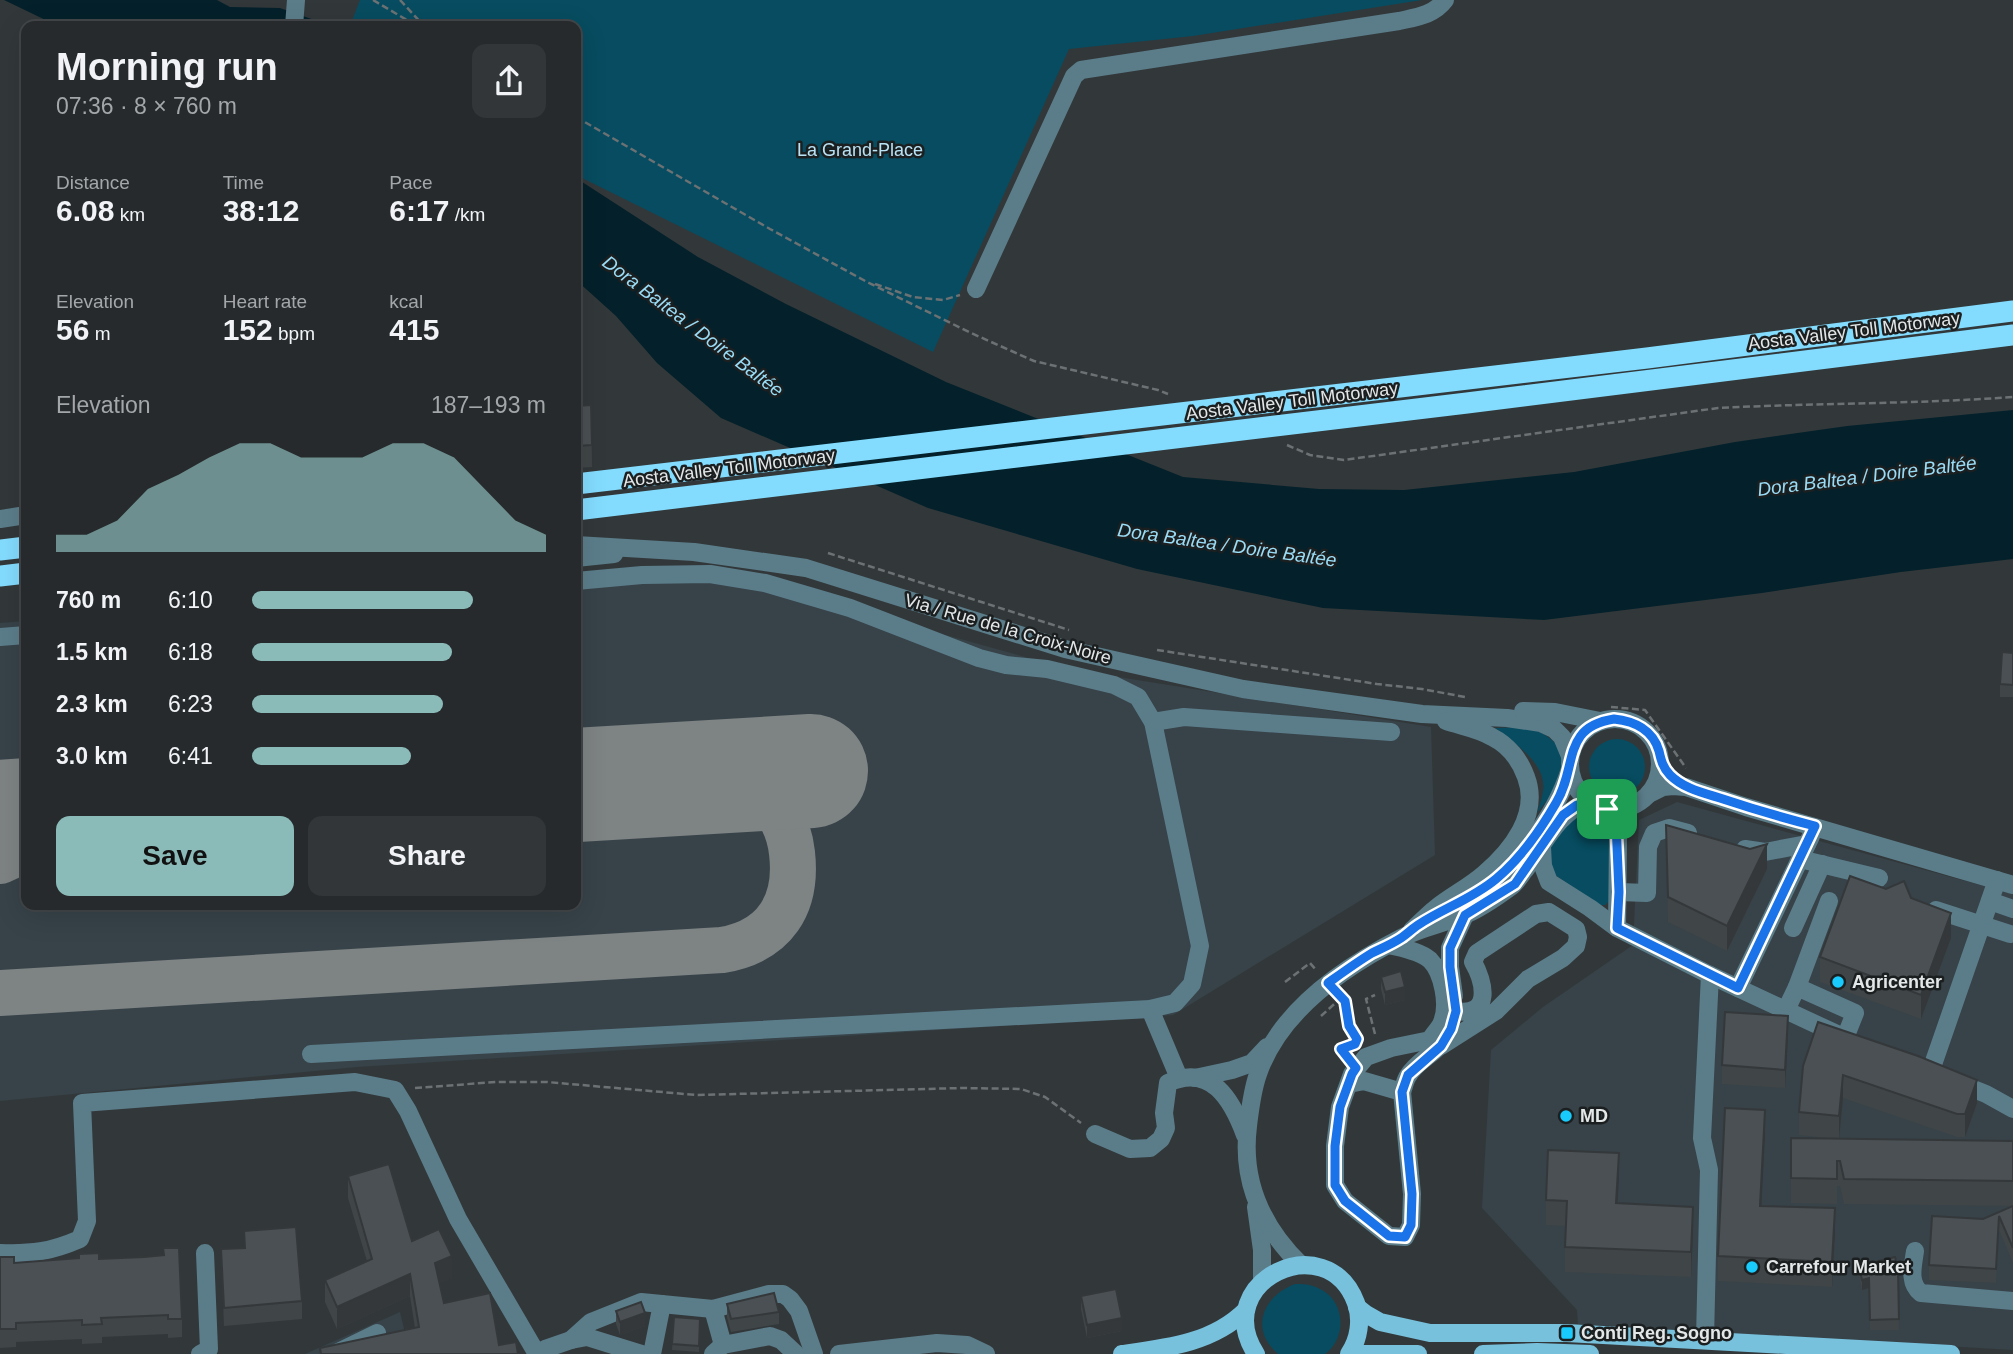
<!DOCTYPE html>
<meta charset="utf-8">
<style>
:root{--surface:#262a2c;--page:#323638;--text:#f1f3f6;--muted:#a4a7a9;--line:#424648;--accent:#8bbbb9}
body{margin:0;font-family:Helvetica,sans-serif;background:var(--page);color:var(--text);height:100vh;display:flex;flex-direction:column;font-size:26px;white-space:nowrap}
*{box-sizing:border-box;margin:0}
p{font-size:23px;color:var(--muted)}
.icon{flex:none;width:38px;height:38px;fill:none;stroke:currentColor;stroke-width:2;stroke-linecap:round;stroke-linejoin:round}
.map{position:relative;flex:1;overflow:hidden}
.details{position:absolute;left:21px;top:21px;width:560px;height:889px;display:flex;flex-direction:column;background:var(--surface);border-radius:14px;box-shadow:0 7px 28px #0002,0 0 0 2px var(--line)}
.details>*{flex:none}
.pin{position:absolute;display:grid;place-items:center;width:60px;height:60px;color:#fff;margin:-30px;border-radius:14px;box-shadow:0 4px 10px #0006}
.round{display:grid;place-items:center;flex:none;width:74px;height:74px;border-radius:14px;background:var(--page)}
.headline{display:flex;align-items:center;justify-content:space-between;height:119px;padding:0 35px}
h1{font-size:38px;font-weight:700;line-height:52px}
.figures{display:grid;grid-template-columns:repeat(3,1fr);gap:10px;height:119px;padding:7px 35px}
.figures div{display:grid;align-content:center}
.figures b{font-size:30px;font-weight:700}
.figures small{font-size:19px;font-weight:400}
.figures p{font-size:19px}
.chart{height:196px;padding:14px 35px}
.chart p{display:flex;justify-content:space-between}
.chart svg{width:100%;height:126px;margin-top:7px;fill:var(--accent);opacity:.7}
.primary-button{display:flex;gap:14px;margin-top:auto;padding:14px 35px}
.primary-button a{flex:1;height:80px;border-radius:14px;background:var(--accent);color:#111;font-size:28px;font-weight:700;line-height:80px;text-align:center}
.primary-button a+a{background:var(--page);color:var(--text)}
ul{padding:0 35px;list-style:none;font-size:23px}
li{display:grid;grid-template-columns:112px 84px 1fr;align-items:center;height:52px}
li i{height:18px;border-radius:9px;background:var(--accent)}
.map>svg:first-child{display:block}
.built{fill:#374349}
.green{fill:#074c60}
.water{fill:#04212b}
.lines{fill:none;stroke-linecap:round;stroke-linejoin:round}
.taxiway{stroke:#7e8384;stroke-width:46}
.runway{stroke:#7e8384;stroke-width:114}
.path{stroke:#6c7173;stroke-width:2.5;stroke-dasharray:7 3.5;stroke-linecap:butt}
.minor{stroke:#5b7d8a;stroke-width:18}
.major{stroke:#78c1dd;stroke-width:18}
.highway{stroke:#83dcfe;stroke-width:21}
.wall{fill:#404547}
.shaded-wall{fill:#34383a}
.building{fill:#4a5053;stroke:#34383a;stroke-width:2}
.route-casing{stroke:#fff;stroke-width:14}
.route{stroke:#1a73e8;stroke-width:9}
.poi-dot{fill:#19cafc;stroke:#1c1f20;stroke-width:2.5}
.labels{text-anchor:middle;dominant-baseline:central;stroke-width:5;stroke-linejoin:round;paint-order:stroke}
.park-label{font-size:18px;fill:#b8e3f5;stroke:#1c1f20}
.street-label{font-size:18px;fill:#e3e7e8;stroke:#1c1f20}
.poi-label{font-size:18px;font-weight:bold;fill:#e3e7e8;stroke:#1c1f20;text-anchor:start}
.water-label{font-size:19px;font-style:italic;fill:#99dcf6;stroke:#1c1f20}
</style>
<div class="map">
<svg width="2013" height="1354" viewBox="0 0 2013 1354">
<rect width="100%" height="100%" fill="#32383a"/>
<g class="built">
<path d="M708,569L1068,669L1431,727L1435,855L1173,1015L357,1067L0,1101V623L26,621V905H576V578Z"/>
<path d="M1677,802L2013,894V1350L1578,1324L1577,1310L1482,1208L1491,1050L1543,1007L1633,945L1639,820Z"/>
<path d="M400,1312L410,1354H305Z"/>
</g>
<g class="green">
<path d="M360,0H1422L1193,36L1069,49L933,352L576,175V26H350Z"/>
<path d="M1527,727C1580,745 1567,778 1537,813C1539,806 1542,799 1543,791C1547,763 1514,743 1495,728Z"/>
<circle cx="1617" cy="767" r="28"/>
<path d="M1586,814C1598,816 1605,817 1612,828L1613,898L1605,905H1599L1552,873L1548,848L1571,819Z"/>
<path d="M1295,1284C1303,1284 1310,1284 1318,1288C1345,1299 1348,1337 1325,1354H1278C1249,1329 1263,1296 1295,1284Z"/>
</g>
<g class="water">
<path d="M4,0H217L230,7L280,8L323,23L326,26H58Z"/>
<path d="M576,178L698,257L786,304L946,382L1183,477L1319,489L1404,490L1574,472L1735,442L1847,426L2013,410V559L1901,572L1762,593L1544,620L1323,608L1137,569L928,508L721,418L657,363L616,316L576,280Z"/>
</g>
<g class="lines">
<g class="taxiway">
<path d="M0,861L26,849"/>
<path d="M0,993L722,950C775,941 798,905 792,853C789,825 775,800 749,788C732,779 714,779 696,778"/>
</g>
<g class="runway">
<path d="M576,785L811,771"/>
<path d="M0,817L26,815"/>
</g>
<g class="path">
<path d="M373,0L417,26"/>
<path d="M400,0L424,26"/>
<path d="M576,117L770,229L867,282L971,333L1034,361L1158,390L1168,394"/>
<path d="M875,284L913,297L943,300L960,295"/>
<path d="M1287,445L1310,455L1344,460L1718,408C1817,403 1915,404 2013,397"/>
<path d="M828,553L1069,630"/>
<path d="M1157,650L1377,684L1422,689L1465,697"/>
<path d="M1611,707L1645,710L1686,768"/>
<path d="M1285,982L1310,963L1317,971"/>
<path d="M1341,997L1345,1001L1349,1025L1357,1039L1356,1041"/>
<path d="M1321,1016L1342,997"/>
<path d="M1375,1034L1366,999L1375,995"/>
<path d="M1346,1055L1341,1049L1351,1045"/>
<path d="M415,1088L496,1082H547L696,1095L962,1088L1021,1089L1045,1097L1081,1123"/>
</g>
<g class="minor">
<path d="M294,26L296,0"/>
<path d="M976,289L1074,76L1081,70L1399,21C1417,17 1434,15 1445,0"/>
<path d="M0,519L26,515"/>
<path d="M576,545L694,552L806,568L1065,649L1243,689L1422,714L1507,718L1541,723L1554,729L1562,737L1570,756"/>
<path d="M576,558L614,554"/>
<path d="M0,637L26,635"/>
<path d="M1523,711L1555,712L1600,721"/>
<circle cx="1615" cy="764" r="45"/>
<path d="M1153,722L1184,717L1391,732"/>
<path d="M1651,793L1663,787L1673,786L1686,787L1746,807L2013,885"/>
<path d="M1607,809L1616,823L1618,839L1617,928"/>
<path d="M1542,847L1543,866L1549,882L1590,908L1617,928L1710,975L1839,1035"/>
<path d="M1745,849L1765,852L1807,844"/>
<path d="M1800,859L1879,878"/>
<path d="M1619,892L1647,893L1648,847L1654,833L1669,828L1688,833"/>
<path d="M1478,894C1519,861 1554,820 1570,769"/>
<path d="M1990,901L2013,909"/>
<path d="M1936,910L2010,934"/>
<path d="M1793,928L1822,864"/>
<path d="M1412,930C1420,923 1427,915 1436,908C1451,896 1469,887 1484,874C1512,850 1540,814 1526,777C1520,760 1508,745 1492,737C1479,729 1461,726 1446,721"/>
<path d="M1797,987L1829,901"/>
<path d="M1738,988L1811,836"/>
<path d="M1454,996L1450,967V948L1465,915"/>
<path d="M1150,1009L1179,1078"/>
<path d="M1786,1010L1797,987L1855,1013L1845,1038"/>
<path d="M1441,1046L1496,1011L1528,979L1563,958L1576,946L1578,937L1576,929L1549,912L1536,914L1477,953L1473,962C1484,981 1493,1017 1456,1011"/>
<path d="M311,1054L1150,1009L1175,1003L1192,984L1200,946L1153,722L1138,697L1114,685L1047,669L1006,665L979,658L850,608L765,583L710,574L642,575L576,581"/>
<path d="M1930,1073L1997,880"/>
<path d="M1195,1078L1232,1070L1252,1063L1267,1047"/>
<path d="M1956,1082L1986,1094L2013,1109"/>
<path d="M1349,1084L1364,1081L1402,1092L1412,1194L1411,1225L1405,1237L1389,1236L1345,1201L1335,1185V1146L1340,1107L1352,1074L1366,1057L1391,1048L1430,1040C1433,1034 1440,1028 1442,1022C1449,1005 1443,973 1430,960C1420,951 1401,948 1389,945"/>
<path d="M1402,1092C1404,1087 1405,1080 1408,1076C1417,1060 1436,1054 1445,1039"/>
<path d="M1095,1134L1130,1149L1150,1148L1161,1139L1166,1128L1164,1113L1168,1083C1211,1063 1232,1100 1245,1135"/>
<path d="M1256,1207L1262,1250V1282"/>
<path d="M1915,1251C1913,1266 1908,1283 1921,1293L2013,1301"/>
<path d="M0,1253C32,1254 50,1252 80,1239L87,1221L82,1103L355,1082L395,1090L408,1111L458,1219L537,1354"/>
<path d="M1301,1265C1262,1227 1241,1181 1248,1126C1250,1109 1252,1091 1258,1074C1280,1010 1344,967 1401,938C1420,928 1442,924 1462,916C1479,910 1497,897 1512,886C1517,882 1521,875 1525,870C1543,846 1559,810 1589,802"/>
<path d="M713,1309L723,1345"/>
<path d="M1705,1339L1709,1170L1702,1138L1710,975"/>
<path d="M571,1340L591,1322L641,1302L713,1309L769,1294H783L790,1299L799,1311L814,1354"/>
<path d="M545,1349L571,1340L587,1337L642,1354"/>
<path d="M200,1354L209,1349L205,1253"/>
<path d="M334,1354L377,1333"/>
<path d="M652,1354L662,1304"/>
<path d="M713,1354L723,1345L770,1336L781,1340L796,1354"/>
<path d="M839,1354L937,1343L967,1345L986,1354"/>
</g>
<g class="major">
<path d="M1357,1307L1366,1314L1380,1322L1430,1333H1567L1951,1354"/>
<path d="M1122,1354C1167,1348 1213,1343 1246,1310"/>
<path d="M1256,1354C1209,1281 1327,1225 1356,1303C1362,1320 1359,1339 1349,1354"/>
<path d="M1360,1354H1418"/>
<path d="M1483,1354L1537,1352L1590,1354"/>
</g>
<g class="highway">
<path d="M576,484L1647,358L2013,311"/>
<path d="M576,510L1467,403L2013,335"/>
<path d="M0,550L26,547"/>
<path d="M0,576L26,573"/>
</g>
</g>
<g class="wall">
<path d="M591,405L592,467L576,468V406Z"/>
<path d="M2013,653V697H2000V684Z"/>
<path d="M1666,825L1767,869L1727,951L1668,922Z"/>
<path d="M1911,898L1951,938L1921,1019L1820,982V957Z"/>
<path d="M1381,977L1405,1000L1385,1005L1381,989Z"/>
<path d="M1788,1035L1785,1088L1722,1084V1065Z"/>
<path d="M1803,1066L1977,1103L1965,1137H1957L1843,1098L1839,1139L2013,1141V1263L1999,1230L1996,1283L1929,1280V1265L1983,1219L2013,1206L1844,1204L1840,1186H1837V1204L1791,1203V1138L1836,1139L1799,1135V1112Z"/>
<path d="M1765,1135L1761,1206L1835,1233L1832,1287L1718,1281V1256Z"/>
<path d="M348,1176L412,1241L452,1278L439,1283L444,1303L499,1345L518,1354H320V1348L415,1328L410,1296L337,1329L325,1302V1280L367,1261L348,1198Z"/>
<path d="M1619,1178L1617,1203L1693,1232L1691,1277L1565,1272V1226L1546,1225V1200Z"/>
<path d="M244,1231L302,1301V1319L224,1326L221,1249L244,1248Z"/>
<path d="M0,1257L14,1263L79,1258L99,1259L182,1319V1337L168,1338V1334L102,1337V1343L82,1344V1339L16,1342V1347L0,1348Z"/>
<path d="M1859,1266L1898,1269L1899,1330H1870L1869,1288L1862,1290L1859,1276Z"/>
<path d="M1081,1296L1122,1331L1087,1338L1081,1309Z"/>
<path d="M727,1304L779,1312V1324L731,1332L727,1317Z"/>
<path d="M616,1311L645,1326L620,1335L616,1324Z"/>
<path d="M674,1317L700,1319L699,1352L672,1350Z"/>
</g>
<g class="shaded-wall">
<path d="M1767,844V869L1727,951V926Z"/>
<path d="M1951,913V938L1921,1019V995Z"/>
<path d="M1405,987V1000L1385,1005V992Z"/>
<path d="M1788,1016V1035L1785,1088V1070Z"/>
<path d="M1843,1075V1098L1839,1139V1116Z"/>
<path d="M1977,1080V1103L1965,1137V1114Z"/>
<path d="M1765,1110V1135L1760,1231V1206Z"/>
<path d="M1619,1153V1178L1616,1228V1203Z"/>
<path d="M1693,1207V1232L1691,1277V1252Z"/>
<path d="M1835,1208V1233L1832,1287V1262Z"/>
<path d="M452,1256V1278L435,1285V1263Z"/>
<path d="M410,1274V1296L337,1329V1307Z"/>
<path d="M1869,1278V1288L1862,1290V1280Z"/>
<path d="M645,1313V1326L620,1335V1322Z"/>
<path d="M1122,1318V1331L1087,1338V1325Z"/>
</g>
<g class="building">
<path d="M591,405L592,445L576,446V406Z"/>
<path d="M2002,652L2013,653V685L2000,684Z"/>
<path d="M1666,825L1750,849L1767,844L1727,926L1668,897Z"/>
<path d="M1850,876L1886,889L1904,881L1911,898L1951,913L1921,995L1820,957Z"/>
<path d="M1401,971L1405,987L1385,992L1381,977Z"/>
<path d="M1725,1012L1788,1016L1785,1070L1722,1065Z"/>
<path d="M1818,1022L1918,1056L1977,1080L1965,1114H1957L1843,1075L1839,1116L1799,1112L1803,1066Z"/>
<path d="M1725,1108L1765,1110L1760,1206L1835,1208L1832,1262L1718,1256Z"/>
<path d="M1791,1138L2013,1141V1181L1844,1179L1840,1161H1837V1179L1791,1178Z"/>
<path d="M1548,1150L1619,1153L1616,1203L1693,1207L1691,1252L1565,1247L1567,1201L1546,1200Z"/>
<path d="M389,1164L412,1241L439,1229L452,1256L435,1263L444,1303L490,1293L499,1345L516,1342L518,1354H321L320,1348L419,1327L410,1274L337,1307L325,1280L372,1259L348,1176Z"/>
<path d="M2013,1206V1248L1999,1216L1996,1269L1929,1265L1932,1216L1983,1219Z"/>
<path d="M296,1227L302,1301L224,1308L221,1249L245,1248L244,1231Z"/>
<path d="M163,1248H179L182,1319H168V1315L101,1318L102,1324L82,1325V1320L16,1323V1329H0V1257H14V1263L79,1258V1254L99,1253V1259L144,1257L164,1255Z"/>
<path d="M1895,1257L1898,1269L1899,1319L1870,1320L1869,1278L1862,1280L1859,1266Z"/>
<path d="M1116,1289L1122,1318L1087,1325L1081,1296Z"/>
<path d="M774,1293L779,1312L731,1319L727,1304Z"/>
<path d="M641,1302L645,1313L620,1322L616,1311Z"/>
<path d="M674,1317L700,1319L699,1346L672,1344Z"/>
</g>
<g class="lines">
<defs>
<path id="route" d="M1614,719C1634,721 1653,730 1659,751C1661,760 1663,768 1670,775C1684,789 1704,793 1723,799C1753,809 1784,818 1815,826L1738,988L1617,928L1619,892L1616,823L1607,809L1589,802L1577,805L1563,815L1515,884L1465,915L1450,948V967L1456,1011L1451,1029L1441,1046L1408,1075L1402,1092L1412,1194L1411,1225L1405,1237L1389,1236L1345,1201L1335,1185V1146L1340,1107L1352,1074L1356,1068L1341,1049L1355,1044L1357,1039L1349,1026L1345,1001L1328,983C1342,973 1357,962 1372,953C1382,948 1392,944 1401,938C1407,934 1412,929 1418,925C1444,908 1472,899 1496,879C1521,858 1540,831 1556,803C1578,767 1561,727 1614,719Z"/>
</defs>
<use href="#route" class="route-casing"/>
<use href="#route" class="route"/>
</g>
<g class="poi-dot">
<circle cx="1838" cy="982" r="7"/>
<circle cx="1566" cy="1116" r="7"/>
<circle cx="1752" cy="1267" r="7"/>
<rect x="1560" y="1326" width="14" height="14" rx="3.5"/>
</g>
<g class="labels">
<g class="park-label">
<text x="860" y="150">La Grand-Place</text>
</g>
<g class="street-label">
<text transform="translate(1854 331) rotate(-7)">Aosta Valley Toll Motorway</text>
<text transform="translate(1292 401) rotate(-7)">Aosta Valley Toll Motorway</text>
<text transform="translate(729 468) rotate(-7)">Aosta Valley Toll Motorway</text>
<text transform="translate(1008 629) rotate(16)">Via / Rue de la Croix-Noire</text>
</g>
<g class="poi-label">
<text x="1852" y="982">Agricenter</text>
<text x="1580" y="1116">MD</text>
<text x="1766" y="1267">Carrefour Market</text>
<text x="1581" y="1333">Conti Reg. Sogno</text>
</g>
<g class="water-label">
<text transform="translate(693 326) rotate(37)">Dora Baltea / Doire Baltée</text>
<text transform="translate(1867 476) rotate(-7)">Dora Baltea / Doire Baltée</text>
<text transform="translate(1227 545) rotate(8)">Dora Baltea / Doire Baltée</text>
</g>
</g>
</svg>
<div class="pin" style="left:1607px;top:809px;background:#1e9e55"><svg class="icon" aria-label="arrive" viewBox="0 0 24 24"><path d="M6 21V4h12l-3 4 3 4H6"/></svg></div>
<section class="details">
<div class="headline"><div><h1>Morning run</h1><p>07:36 · 8 × 760 m</p></div><a class="round"><svg class="icon" aria-label="share" viewBox="0 0 24 24"><path d="M12 15V3M7 8l5-5 5 5M5 13v7h14v-7"/></svg></a></div>
<div class="figures">
<div><p>Distance</p><b>6.08<small> km</small></b></div>
<div><p>Time</p><b>38:12</b></div>
<div><p>Pace</p><b>6:17<small> /km</small></b></div>
</div>
<div class="figures">
<div><p>Elevation</p><b>56<small> m</small></b></div>
<div><p>Heart rate</p><b>152<small> bpm</small></b></div>
<div><p>kcal</p><b>415</b></div>
</div>
<div class="chart"><p><span>Elevation</span>187–193 m</p>
<svg viewBox="0 0 160 44" preserveAspectRatio="none"><path d="M0 44V38L10 38L20 33L30 22L40 17L50 11L60 6L70 6L80 11L90 11L100 11L110 6L120 6L130 11L140 22L150 33L160 38V44z"/></svg>
</div>
<ul>
<li><b>760 m</b>6:10<i style="width:75%"></i></li>
<li><b>1.5 km</b>6:18<i style="width:68%"></i></li>
<li><b>2.3 km</b>6:23<i style="width:65%"></i></li>
<li><b>3.0 km</b>6:41<i style="width:54%"></i></li>
</ul>
<div class="primary-button"><a>Save</a><a>Share</a></div>
</section>
</div>
